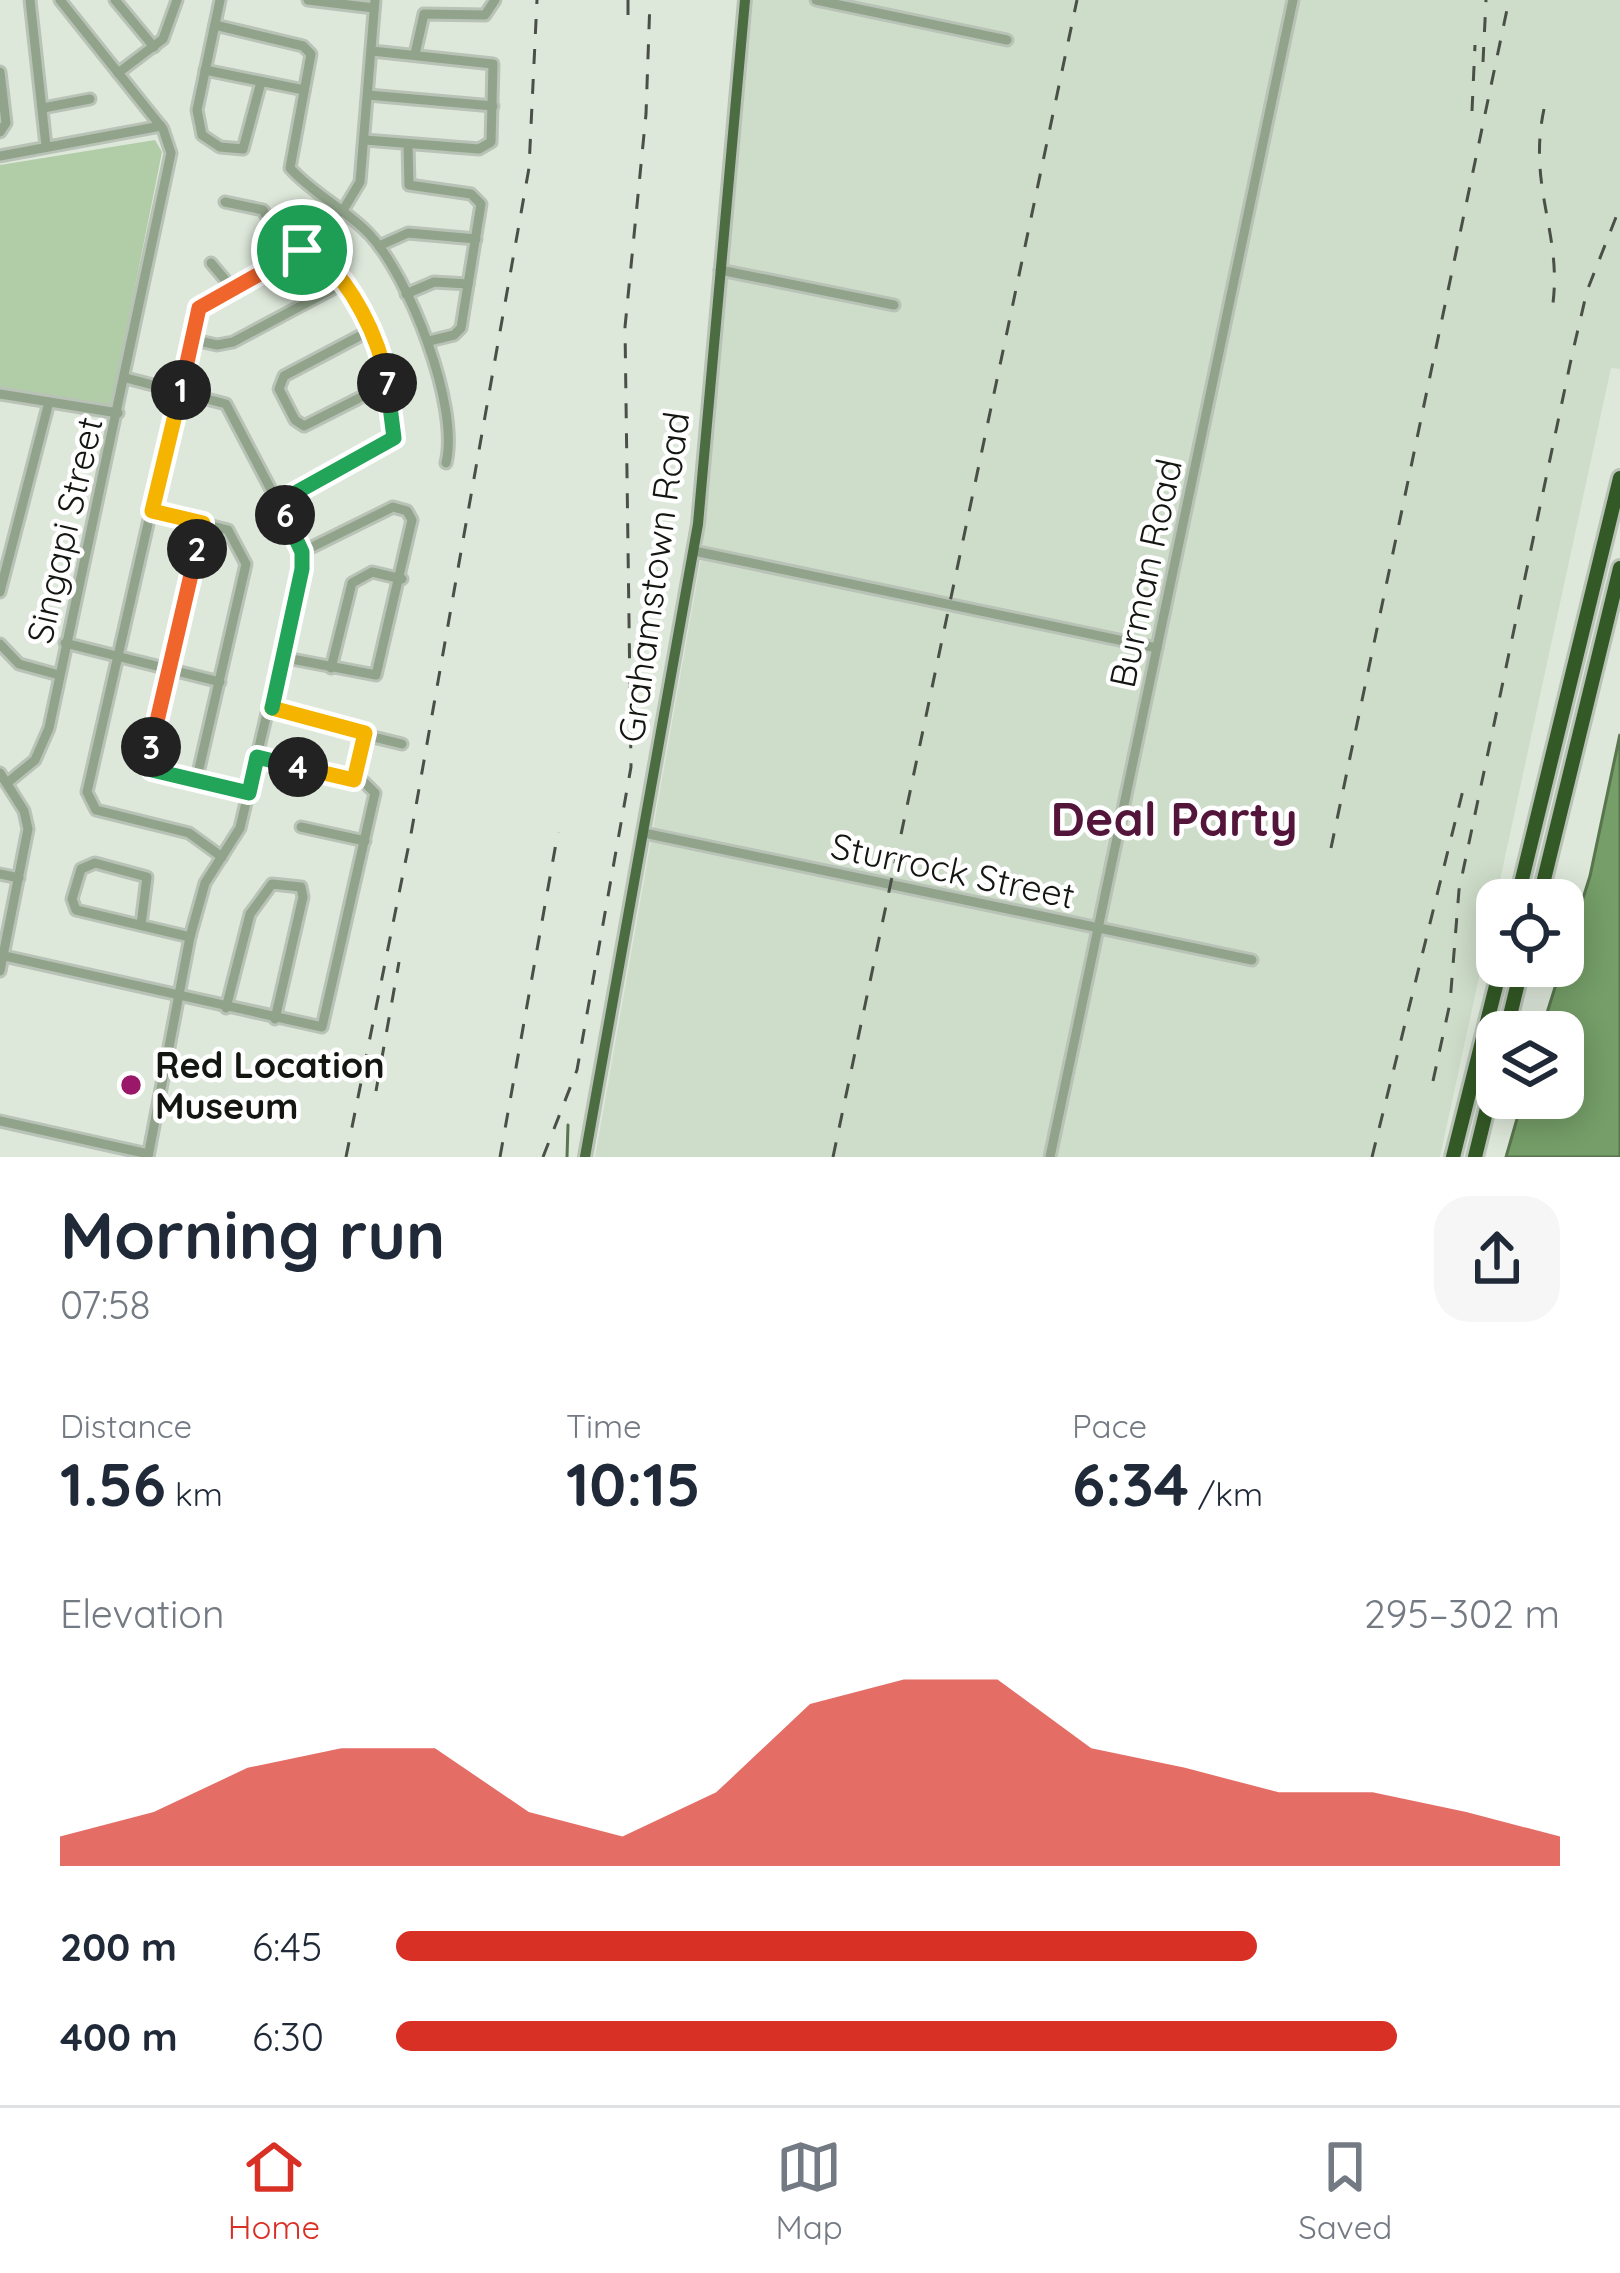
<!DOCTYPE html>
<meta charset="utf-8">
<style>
:root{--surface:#fff;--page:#f6f6f7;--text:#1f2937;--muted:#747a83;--line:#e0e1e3;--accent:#d93025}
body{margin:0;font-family:Quicksand,sans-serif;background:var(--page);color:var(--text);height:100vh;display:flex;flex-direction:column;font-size:45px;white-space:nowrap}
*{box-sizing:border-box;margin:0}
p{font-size:39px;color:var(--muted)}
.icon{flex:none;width:66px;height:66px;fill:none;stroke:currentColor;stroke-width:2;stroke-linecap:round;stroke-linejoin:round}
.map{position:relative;height:1157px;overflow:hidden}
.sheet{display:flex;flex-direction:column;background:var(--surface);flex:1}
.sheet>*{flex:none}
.buttons{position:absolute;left:1476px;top:879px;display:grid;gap:24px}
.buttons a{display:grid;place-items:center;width:108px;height:108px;border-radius:24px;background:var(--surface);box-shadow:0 6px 30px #0003;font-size:60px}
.pin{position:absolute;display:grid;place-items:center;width:102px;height:102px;color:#fff;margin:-51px;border:6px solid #fff;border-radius:50%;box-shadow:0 3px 12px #0007}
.km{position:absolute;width:60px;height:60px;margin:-30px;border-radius:50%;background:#222;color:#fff;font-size:33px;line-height:60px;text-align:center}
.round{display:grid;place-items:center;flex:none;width:126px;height:126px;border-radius:36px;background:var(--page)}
.summary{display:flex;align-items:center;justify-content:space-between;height:204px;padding:0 60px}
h1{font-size:66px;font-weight:700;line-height:90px}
.metrics{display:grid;grid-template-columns:repeat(3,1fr);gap:18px;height:204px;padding:12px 60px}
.metrics div{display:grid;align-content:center}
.metrics b{font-size:60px;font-weight:700}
.metrics small{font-size:33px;font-weight:400}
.metrics p{font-size:33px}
.chart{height:336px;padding:24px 60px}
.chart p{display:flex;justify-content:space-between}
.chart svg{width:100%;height:216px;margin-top:12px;fill:var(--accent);opacity:.7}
ul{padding:0 60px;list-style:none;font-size:39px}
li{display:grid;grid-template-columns:192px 144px 1fr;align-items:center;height:90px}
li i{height:30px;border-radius:15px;background:var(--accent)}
.dock{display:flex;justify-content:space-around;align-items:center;height:168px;border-top:3px solid var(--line);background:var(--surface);font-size:33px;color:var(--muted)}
.dock a{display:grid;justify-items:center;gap:6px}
.dock .active{color:var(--accent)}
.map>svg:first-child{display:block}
.built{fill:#ceddc9}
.green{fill:#b1cda8}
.water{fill:#759e68;stroke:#58754e;stroke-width:3}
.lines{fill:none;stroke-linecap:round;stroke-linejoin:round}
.stream{stroke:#58754e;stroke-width:3}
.minor-casing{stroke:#b9c2b6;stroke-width:15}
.major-casing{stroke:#b9c2b6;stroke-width:16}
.highway-casing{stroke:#b9c2b6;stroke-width:20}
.minor{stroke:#91a48b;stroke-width:9}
.major{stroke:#4c6d42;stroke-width:10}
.highway{stroke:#335926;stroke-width:14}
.rail{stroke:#4a4f47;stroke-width:3;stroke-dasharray:15 15;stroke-linecap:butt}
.split-1-casing{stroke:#fff;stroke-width:24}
.split-2-casing{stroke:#fff;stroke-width:24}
.split-3-casing{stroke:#fff;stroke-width:24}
.split-4-casing{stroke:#fff;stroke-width:24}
.split-5-casing{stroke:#fff;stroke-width:24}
.split-6-casing{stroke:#fff;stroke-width:24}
.split-7-casing{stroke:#fff;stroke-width:24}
.split-8-casing{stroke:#fff;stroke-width:24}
.split-1{stroke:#f0652b;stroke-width:15}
.split-2{stroke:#f5b400;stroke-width:15}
.split-3{stroke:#f0652b;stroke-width:15}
.split-4{stroke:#22a559;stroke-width:15}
.split-5{stroke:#f5b400;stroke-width:15}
.split-6{stroke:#22a559;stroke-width:15}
.split-7{stroke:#22a559;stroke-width:15}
.split-8{stroke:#f5b400;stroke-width:15}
.poi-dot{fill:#9b176a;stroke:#fff;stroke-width:4.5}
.labels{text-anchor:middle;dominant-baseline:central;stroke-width:9;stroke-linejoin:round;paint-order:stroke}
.street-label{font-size:36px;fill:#131611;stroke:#fff}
.poi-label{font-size:36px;font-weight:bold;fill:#131611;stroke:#fff;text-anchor:start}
.district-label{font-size:48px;font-weight:bold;fill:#531539;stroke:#fff}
</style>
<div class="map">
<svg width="1620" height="1157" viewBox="0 0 1620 1157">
<rect width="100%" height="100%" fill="#dee8da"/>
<path class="built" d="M753,0H1620V369L1611,368L1440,1157H595L702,553Z"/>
<path class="green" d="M155,140L162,152L111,407L0,390V165Z"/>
<path class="water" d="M1620,734V1157H1506L1523,1098H1563V1032H1541L1590,876Z"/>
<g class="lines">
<path class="stream" d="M567,1157L568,1125"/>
<defs>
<g id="minor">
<path d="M30,0L46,146"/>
<path d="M115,0L154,47"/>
<path d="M220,0L197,110L202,135L220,147L243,149L261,82"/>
<path d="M308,0L374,8"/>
<path d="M816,0L1007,40"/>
<path d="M215,25L303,46L311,54L290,168C313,194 346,209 370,235C409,277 460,406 446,463"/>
<path d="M415,54L424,14L485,15L495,0"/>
<path d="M205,70L304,90"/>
<path d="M0,72L6,123L0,132"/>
<path d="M118,73L163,39L177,0"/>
<path d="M368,95L493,106"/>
<path d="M43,108L90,99"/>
<path d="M365,140L479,149L491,142L493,64L372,51"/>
<path d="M408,145L409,185L471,194L481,204L461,328L454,335L429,341"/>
<path d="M0,156L161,126"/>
<path d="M225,202L263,210L288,258"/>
<path d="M342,212L360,182L375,0"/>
<path d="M379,246L408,233L476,239"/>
<path d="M211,263L232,288"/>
<path d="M720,270L894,305"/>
<path d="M406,294L434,282L468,284"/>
<path d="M371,330L284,376L279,389L295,420L304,426L387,384"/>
<path d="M190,339L217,345L233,342L342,284"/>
<path d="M126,378L226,404L298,541L303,560L240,828L205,883L190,937L148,1157"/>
<path d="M0,394L118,413"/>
<path d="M152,511L228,530L246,564L196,782"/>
<path d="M203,523L148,764L156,772L249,793"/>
<path d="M694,551L1157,648"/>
<path d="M0,592L49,402"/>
<path d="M65,643L220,682"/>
<path d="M0,644L19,664L59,675"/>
<path d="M281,657L376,675L412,520L407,511L393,507L302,552"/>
<path d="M331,668L352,583L372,572L402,579"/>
<path d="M269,707L362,730L365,735L354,780"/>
<path d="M365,735L402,744"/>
<path d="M0,773L24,811L28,829L0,971"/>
<path d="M7,783L35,760L49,728L171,153L163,129L60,0"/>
<path d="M301,827L365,841"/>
<path d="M644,833L1252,960"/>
<path d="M222,857L189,833L96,810L87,792L196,313L203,303L312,250C360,280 396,380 396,434L388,443L279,502"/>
<path d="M0,874L19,878"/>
<path d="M141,925L147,877L95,863L81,869L72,899L76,910L190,937"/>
<path d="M0,955L322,1027L375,793L364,782L257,757"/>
<path d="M226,1008L250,914L272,884L301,887L303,897L275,1019"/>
<path d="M0,1121L148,1154"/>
<path d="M1050,1157L1293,0"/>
</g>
<path id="major" d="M585,1157L698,524L745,0"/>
<g id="highway">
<path d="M1517,900L1620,478"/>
<path d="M1539,900L1620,568"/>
<path d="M1506,1032L1522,966"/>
<path d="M1453,1157L1501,966"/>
<path d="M1475,1157L1497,1067"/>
</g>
</defs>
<use href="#minor" class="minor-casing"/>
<use href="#major" class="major-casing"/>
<use href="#highway" class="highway-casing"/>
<use href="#minor" class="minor"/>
<use href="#major" class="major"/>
<use href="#highway" class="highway"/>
<g class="rail">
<path d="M628,0V27"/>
<path d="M1483,62L1486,0"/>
<path d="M1544,109C1527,189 1564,235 1552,310"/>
<path d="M1472,111L1475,45"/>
<path d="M1331,848L1509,0"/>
<path d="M1433,1081L1450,1003L1459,890L1572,355L1587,291L1620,207"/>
<path d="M376,1091L399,962"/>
<path d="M346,1157L411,834L529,168L537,0"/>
<path d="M500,1157L558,832"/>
<path d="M543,1157L577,1070L631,767L625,327L646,114L650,0"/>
<path d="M833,1157L1077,0"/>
<path d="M1372,1157L1463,790"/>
</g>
</g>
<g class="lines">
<defs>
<path id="split-1" d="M181,390L199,308L302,250"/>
<path id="split-2" d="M181,390L152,511L203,523L197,549"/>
<path id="split-3" d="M151,747L197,549"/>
<path id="split-4" d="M151,747L152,770L249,793L257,757L298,767"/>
<path id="split-5" d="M272,708L365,733L354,780L298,767"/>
<path id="split-6" d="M272,708L302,569V552L285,515"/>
<path id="split-7" d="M285,515L279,502L394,438L387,383"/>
<path id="split-8" d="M302,250L316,252C352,284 379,336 387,383"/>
</defs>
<use href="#split-1" class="split-1-casing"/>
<use href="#split-2" class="split-2-casing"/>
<use href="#split-3" class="split-3-casing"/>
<use href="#split-4" class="split-4-casing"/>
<use href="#split-5" class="split-5-casing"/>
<use href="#split-6" class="split-6-casing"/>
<use href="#split-7" class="split-7-casing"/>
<use href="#split-8" class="split-8-casing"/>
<use href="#split-1" class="split-1"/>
<use href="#split-2" class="split-2"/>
<use href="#split-3" class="split-3"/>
<use href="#split-4" class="split-4"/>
<use href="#split-5" class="split-5"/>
<use href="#split-6" class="split-6"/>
<use href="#split-7" class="split-7"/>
<use href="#split-8" class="split-8"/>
</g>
<circle class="poi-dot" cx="131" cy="1085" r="12"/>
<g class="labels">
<g class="street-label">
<text transform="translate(64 530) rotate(-77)">Singapi Street</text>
<text transform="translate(1145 573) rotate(-78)">Burman Road</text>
<text transform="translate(653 577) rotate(-82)">Grahamstown Road</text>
<text transform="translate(953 870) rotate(12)">Sturrock Street</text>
</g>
<g class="poi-label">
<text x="155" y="1064">Red Location<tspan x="155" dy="41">Museum</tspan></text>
</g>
<g class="district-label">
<text x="1174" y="818">Deal Party</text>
</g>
</g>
</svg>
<div class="buttons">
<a><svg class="icon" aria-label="locate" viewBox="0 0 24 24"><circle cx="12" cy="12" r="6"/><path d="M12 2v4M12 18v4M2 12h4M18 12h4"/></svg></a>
<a><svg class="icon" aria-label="layers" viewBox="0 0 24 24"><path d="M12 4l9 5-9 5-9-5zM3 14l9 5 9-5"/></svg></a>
</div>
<div class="pin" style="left:302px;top:250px;background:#1e9e55"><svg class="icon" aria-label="arrive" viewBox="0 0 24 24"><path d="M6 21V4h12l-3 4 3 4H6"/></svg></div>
<b class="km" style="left:181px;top:390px">1</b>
<b class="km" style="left:197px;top:549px">2</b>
<b class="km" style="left:151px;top:747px">3</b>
<b class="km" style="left:298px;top:767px">4</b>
<b class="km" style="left:285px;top:515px">6</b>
<b class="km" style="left:387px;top:383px">7</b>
</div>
<section class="sheet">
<div class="summary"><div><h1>Morning run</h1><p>07:58</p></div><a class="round"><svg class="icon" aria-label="share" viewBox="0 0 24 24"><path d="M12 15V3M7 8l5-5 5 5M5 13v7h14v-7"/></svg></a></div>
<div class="metrics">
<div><p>Distance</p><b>1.56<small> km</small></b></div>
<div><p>Time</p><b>10:15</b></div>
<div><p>Pace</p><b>6:34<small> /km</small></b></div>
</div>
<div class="chart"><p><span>Elevation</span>295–302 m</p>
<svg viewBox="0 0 160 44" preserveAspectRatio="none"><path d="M0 44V38L10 33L20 24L30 20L40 20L50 33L60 38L70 29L80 11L90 6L100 6L110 20L120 24L130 29L140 29L150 33L160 38V44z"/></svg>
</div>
<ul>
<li><b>200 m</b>6:45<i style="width:74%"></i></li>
<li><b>400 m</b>6:30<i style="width:86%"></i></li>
</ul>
</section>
<nav class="dock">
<a class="active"><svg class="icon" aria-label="home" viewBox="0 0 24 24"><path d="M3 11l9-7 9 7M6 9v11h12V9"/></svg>Home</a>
<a><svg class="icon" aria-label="map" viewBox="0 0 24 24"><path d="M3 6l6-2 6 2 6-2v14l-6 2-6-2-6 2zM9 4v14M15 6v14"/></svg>Map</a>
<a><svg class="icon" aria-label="saved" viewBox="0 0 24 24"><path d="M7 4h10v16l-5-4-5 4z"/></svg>Saved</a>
</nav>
